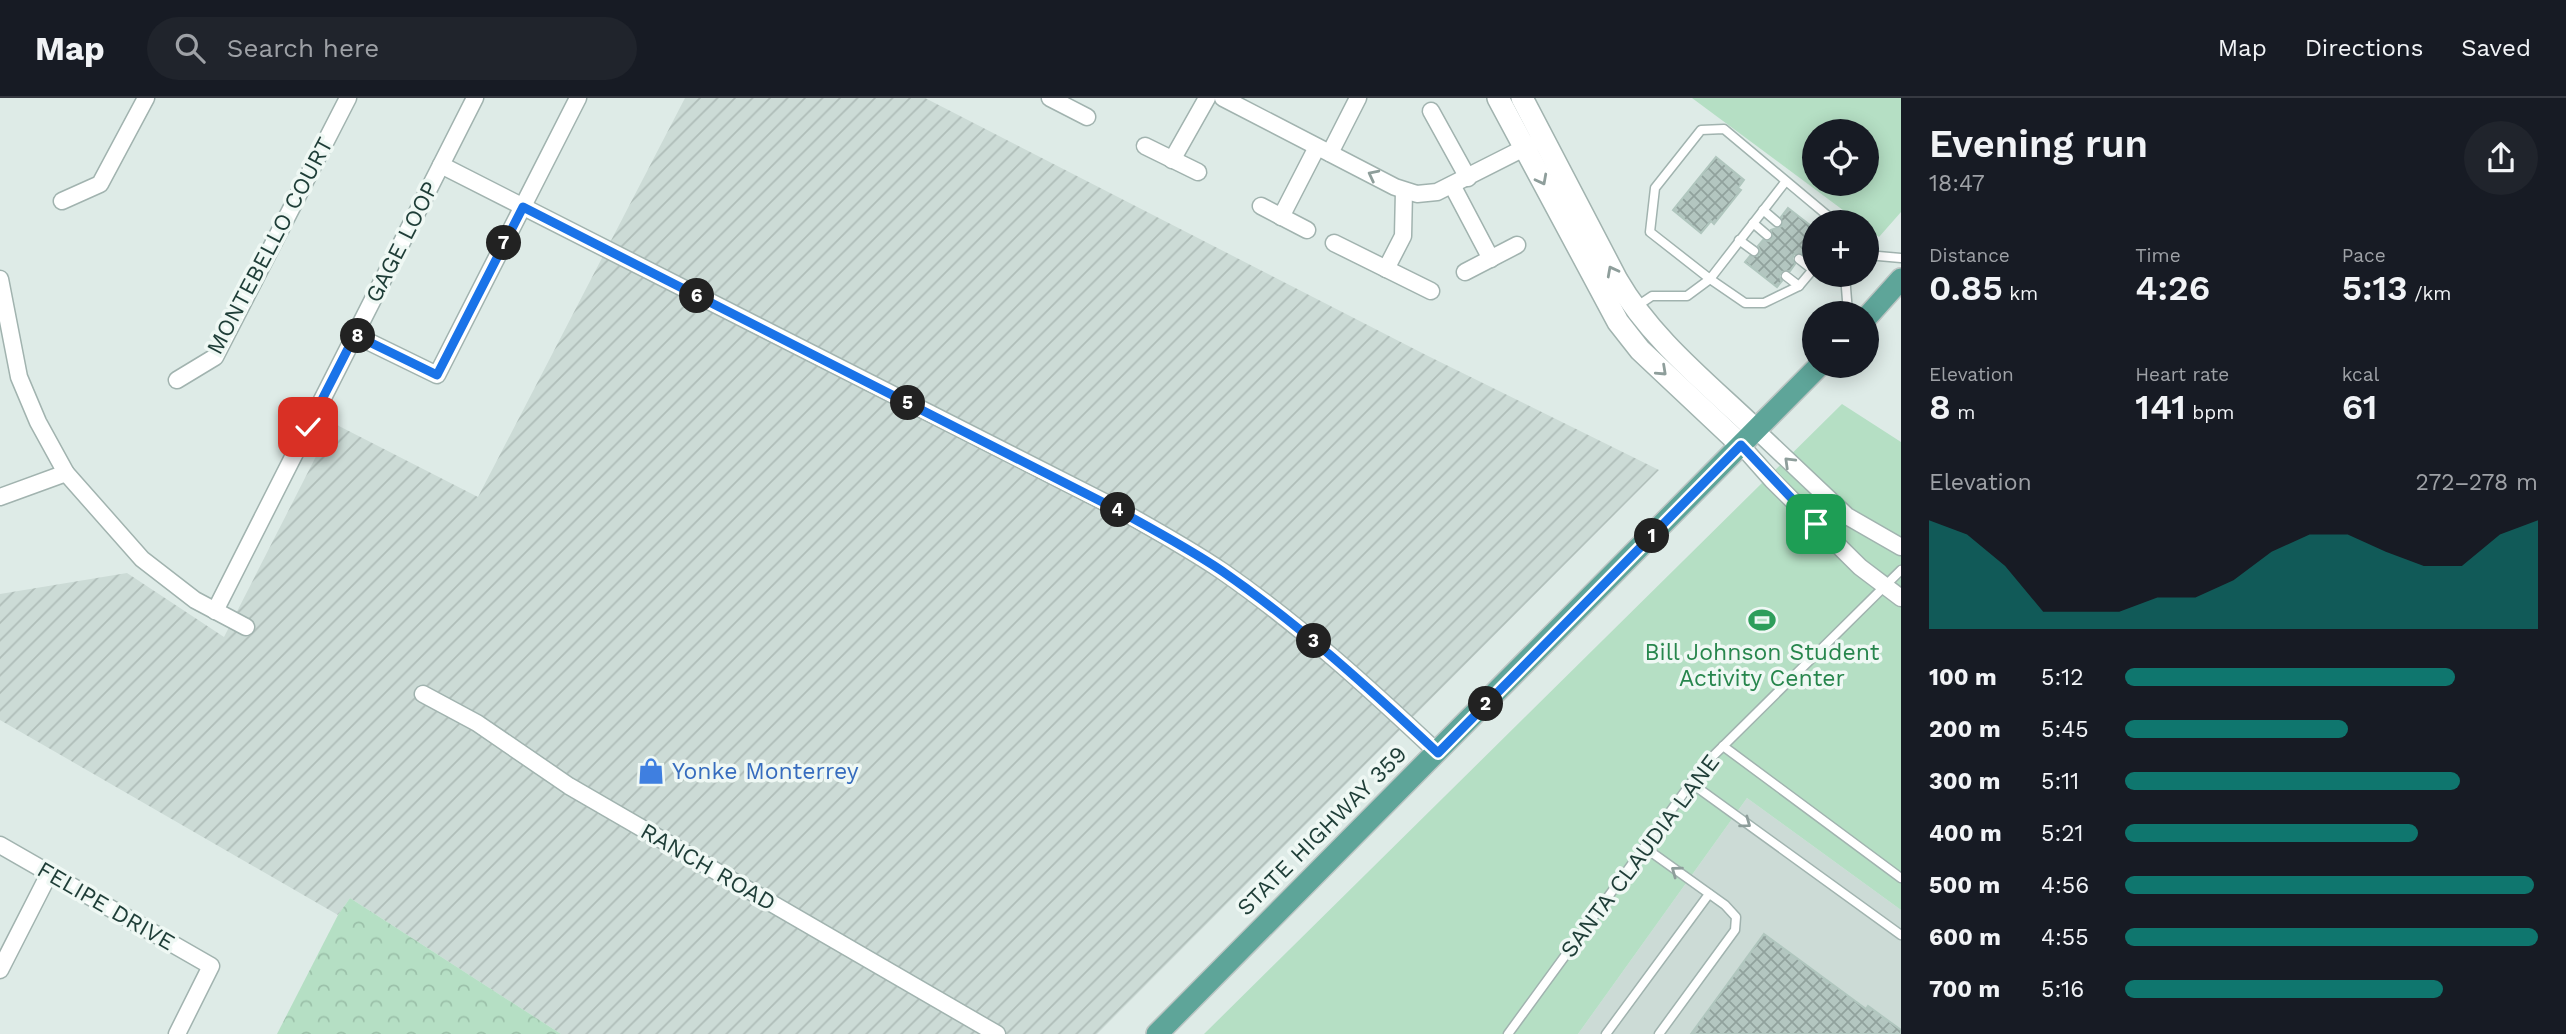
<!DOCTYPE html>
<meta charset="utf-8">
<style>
:root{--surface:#171b24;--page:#20242c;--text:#f1f3f6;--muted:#9ea1a6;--line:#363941;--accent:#0f766e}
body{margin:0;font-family:"Work Sans",sans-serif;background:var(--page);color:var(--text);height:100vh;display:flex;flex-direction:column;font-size:26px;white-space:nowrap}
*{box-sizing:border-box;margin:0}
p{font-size:23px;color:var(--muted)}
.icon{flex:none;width:38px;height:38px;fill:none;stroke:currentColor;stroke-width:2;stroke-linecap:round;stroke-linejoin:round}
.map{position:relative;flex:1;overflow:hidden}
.sheet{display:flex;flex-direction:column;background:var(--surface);width:665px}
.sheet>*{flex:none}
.tools{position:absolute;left:1802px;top:21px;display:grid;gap:14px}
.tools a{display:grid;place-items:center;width:77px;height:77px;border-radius:50%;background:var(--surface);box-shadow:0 4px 18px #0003;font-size:35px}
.pin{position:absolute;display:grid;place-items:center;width:60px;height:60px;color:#fff;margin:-30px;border-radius:14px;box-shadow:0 4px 10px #0006}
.km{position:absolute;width:35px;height:35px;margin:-18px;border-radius:50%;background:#222;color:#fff;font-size:19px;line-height:35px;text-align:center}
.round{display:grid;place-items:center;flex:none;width:74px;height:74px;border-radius:37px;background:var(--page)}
.overview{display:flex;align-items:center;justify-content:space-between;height:119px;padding:0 28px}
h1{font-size:38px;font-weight:600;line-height:52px}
.stats{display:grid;grid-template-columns:repeat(3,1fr);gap:10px;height:119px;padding:7px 28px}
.stats div{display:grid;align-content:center}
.stats b{font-size:35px;font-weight:600}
.stats small{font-size:19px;font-weight:400}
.stats p{font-size:19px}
.chart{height:196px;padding:14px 28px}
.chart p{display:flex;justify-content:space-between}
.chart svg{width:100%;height:126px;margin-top:7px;fill:var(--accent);opacity:.7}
ul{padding:0 28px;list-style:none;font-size:23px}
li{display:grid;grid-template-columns:112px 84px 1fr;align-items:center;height:52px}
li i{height:18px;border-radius:9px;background:var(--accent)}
header{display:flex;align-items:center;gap:42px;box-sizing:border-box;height:98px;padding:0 35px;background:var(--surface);border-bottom:2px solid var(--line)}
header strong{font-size:33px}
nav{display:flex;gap:38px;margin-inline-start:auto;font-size:24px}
.search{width:490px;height:63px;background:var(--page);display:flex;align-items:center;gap:18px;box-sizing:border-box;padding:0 24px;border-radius:38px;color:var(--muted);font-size:26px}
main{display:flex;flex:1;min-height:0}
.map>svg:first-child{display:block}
.built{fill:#ccdbd6}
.industrial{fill:url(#industrial-furrows)}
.grass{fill:#b5dfc4;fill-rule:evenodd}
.forest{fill:url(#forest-crowns)}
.building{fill:url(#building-cross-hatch);stroke:#b0c6be;stroke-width:2}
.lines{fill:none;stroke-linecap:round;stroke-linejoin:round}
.service-casing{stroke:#a1b3af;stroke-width:11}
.minor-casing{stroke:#a1b3af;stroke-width:19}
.tertiary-casing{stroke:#a1b3af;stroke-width:24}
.primary-casing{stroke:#bcc5c3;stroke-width:24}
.service{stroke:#fff;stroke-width:8}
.minor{stroke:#fff;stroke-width:16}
.tertiary{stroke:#fff;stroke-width:21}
.primary{stroke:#5ea599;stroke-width:21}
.oneway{stroke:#8e9e9b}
.route-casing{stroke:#fff;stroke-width:14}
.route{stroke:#1a73e8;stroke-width:9}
.labels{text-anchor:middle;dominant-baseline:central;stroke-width:7;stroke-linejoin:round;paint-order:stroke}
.street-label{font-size:23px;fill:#1e3d37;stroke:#eff8f4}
.leisure-label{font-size:23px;fill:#27864d;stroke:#eff8f4}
.shop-label{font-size:23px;fill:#366cbe;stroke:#eff8f4;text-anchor:start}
</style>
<header>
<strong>Map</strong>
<div class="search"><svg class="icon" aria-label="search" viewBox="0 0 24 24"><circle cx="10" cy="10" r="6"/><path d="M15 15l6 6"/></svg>Search here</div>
<nav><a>Map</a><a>Directions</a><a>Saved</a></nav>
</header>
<main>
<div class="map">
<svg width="1901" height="936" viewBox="0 0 1901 936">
<defs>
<pattern id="industrial-furrows" width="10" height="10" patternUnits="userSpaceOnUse" patternTransform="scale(1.75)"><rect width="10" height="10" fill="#ccdbd6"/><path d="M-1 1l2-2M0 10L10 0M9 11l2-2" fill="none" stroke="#afbdb8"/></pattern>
<pattern id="forest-crowns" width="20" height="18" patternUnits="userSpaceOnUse" patternTransform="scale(1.75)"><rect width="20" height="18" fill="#b5dfc4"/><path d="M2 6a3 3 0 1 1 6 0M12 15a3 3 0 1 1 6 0" fill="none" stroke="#9bc0a9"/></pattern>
<pattern id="building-cross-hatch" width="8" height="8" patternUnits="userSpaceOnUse" patternTransform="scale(1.75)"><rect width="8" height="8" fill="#b3c6c0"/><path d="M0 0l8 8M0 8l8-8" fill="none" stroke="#91a29d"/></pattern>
</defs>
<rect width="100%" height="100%" fill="#deebe7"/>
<path class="built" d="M1747,700L1901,812V936H1578Z"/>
<path class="industrial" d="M685,0H925L1426,257L1659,372L1097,936H561L350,800L338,817L0,622V496L127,475L224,539L333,325L478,399Z"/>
<g class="grass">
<path d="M1692,0H1901V114L1879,139L1867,130V124H1859ZM1815,33H1867V86H1815Z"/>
<path d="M1842,306L1901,344V812L1747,700L1578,936H1204Z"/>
</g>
<path class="forest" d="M350,800L561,936H277L338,817Z"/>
<g class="building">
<path d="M1716,59L1744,82L1738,90L1741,92L1714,126L1711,123L1701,135L1673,112Z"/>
<path d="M1788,110L1815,131V142L1804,145L1803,156H1794L1792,161L1795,166L1790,173L1781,174L1779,178L1782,183L1777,189L1745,164L1750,158L1759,157L1760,153L1758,148L1763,142L1769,143L1772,141L1771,132L1782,128L1781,119Z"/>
<path d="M1764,836L1866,911L1868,908L1901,932V936H1691Z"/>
</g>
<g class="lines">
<defs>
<g id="service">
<path d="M1786,83L1710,181L1650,134L1655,90L1701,32L1724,31L1828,118L1833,124"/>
<path d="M1763,112L1777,124"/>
<path d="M1753,125L1767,137"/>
<path d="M1739,142L1754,153"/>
<path d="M1809,149L1815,154"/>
<path d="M1867,157L1901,160"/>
<path d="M1799,161L1813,172"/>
<path d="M1845,177L1848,215"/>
<path d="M1786,178L1799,188"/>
<path d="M1637,208L1652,198H1687L1710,181L1745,205H1764L1799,188L1815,169"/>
<path d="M1723,648L1901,780"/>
<path d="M1691,685L1901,837"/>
<path d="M1644,749L1725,807L1736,819L1735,832L1659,936"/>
<path d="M1508,936L1705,666L1901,472"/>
<path d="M1606,936L1709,796"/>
</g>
<g id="minor">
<path d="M1050,0L1087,19"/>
<path d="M1223,0L1395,89L1417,96L1437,94L1532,46"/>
<path d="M1431,13L1468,80"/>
<path d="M1145,48L1198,74"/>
<path d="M1330,55L1358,0"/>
<path d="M1172,62L1207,0"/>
<path d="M441,67L1116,410C1152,430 1188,450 1222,473C1300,527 1369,590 1438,655"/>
<path d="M1452,87L1491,161"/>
<path d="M62,103L100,86L146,0"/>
<path d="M1261,108L1307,132"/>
<path d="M1281,119L1317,49"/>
<path d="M1334,145L1431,193"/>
<path d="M1386,171L1403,138L1404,93"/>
<path d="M1465,174L1517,147"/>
<path d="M0,181L19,279L38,324L66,375L142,461L195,502L246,529"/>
<path d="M355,237L437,277L578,0"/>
<path d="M177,282L215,259L348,0"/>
<path d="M1756,332L1847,418L1901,449"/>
<path d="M1741,347L1772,382L1860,469L1901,500"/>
<path d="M0,399L66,375"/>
<path d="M215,513L475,0"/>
<path d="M423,596L477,625L569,688L997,936"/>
<path d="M0,747L211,868L177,936"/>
<path d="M0,872L49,776"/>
</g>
<g id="tertiary">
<path d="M1498,0L1618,224L1640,252L1741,347"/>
<path d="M1522,0L1617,182C1651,241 1707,285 1756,332"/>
</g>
<g id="primary">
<path d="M1867,219L1901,181"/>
<path d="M1157,936L1819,268"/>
</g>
</defs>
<use href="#service" class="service-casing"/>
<use href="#minor" class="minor-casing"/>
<use href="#tertiary" class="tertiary-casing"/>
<use href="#primary" class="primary-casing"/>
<use href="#service" class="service"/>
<use href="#minor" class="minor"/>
<use href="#tertiary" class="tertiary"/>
<use href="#primary" class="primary"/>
</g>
<defs><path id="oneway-chevron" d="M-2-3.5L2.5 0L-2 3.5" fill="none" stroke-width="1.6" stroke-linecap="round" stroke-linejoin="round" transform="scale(1.75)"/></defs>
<g class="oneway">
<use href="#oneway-chevron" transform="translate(1373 77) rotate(-153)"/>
<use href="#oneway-chevron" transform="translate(1542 82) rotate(62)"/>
<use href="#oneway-chevron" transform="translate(1612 173) rotate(-118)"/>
<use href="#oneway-chevron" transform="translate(1662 273) rotate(43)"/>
<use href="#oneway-chevron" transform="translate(1789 364) rotate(-136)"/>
<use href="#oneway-chevron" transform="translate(1746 725) rotate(36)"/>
<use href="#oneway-chevron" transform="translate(1676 773) rotate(-144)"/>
</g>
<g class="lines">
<defs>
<path id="route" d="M308,329L355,237L437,277L523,109L1116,411C1152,431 1188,450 1222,473C1300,527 1369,590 1438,655L1741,347L1816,426"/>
</defs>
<use href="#route" class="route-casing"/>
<use href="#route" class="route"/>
</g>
<defs>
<symbol id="stadium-bare" viewBox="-9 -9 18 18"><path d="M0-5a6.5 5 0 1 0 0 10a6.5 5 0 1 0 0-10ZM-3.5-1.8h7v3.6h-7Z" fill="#2e9e5b" stroke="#eff8f4" stroke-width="2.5" paint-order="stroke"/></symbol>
<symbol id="shop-bare" viewBox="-9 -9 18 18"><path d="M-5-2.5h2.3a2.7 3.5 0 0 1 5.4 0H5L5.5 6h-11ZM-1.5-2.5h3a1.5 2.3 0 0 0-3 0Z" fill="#3f7fe0" stroke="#eff8f4" stroke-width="2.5" paint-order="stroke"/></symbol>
</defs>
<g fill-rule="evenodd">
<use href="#stadium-bare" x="1743" y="503" width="38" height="38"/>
<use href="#shop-bare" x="632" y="654" width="38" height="38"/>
</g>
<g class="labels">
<g class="street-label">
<text transform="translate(402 144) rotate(-63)">GAGE LOOP</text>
<text transform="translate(270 148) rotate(-62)">MONTEBELLO COURT</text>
<text transform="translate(1322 733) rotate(-45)">STATE HIGHWAY 359</text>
<text transform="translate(1640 758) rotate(-53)">SANTA CLAUDIA LANE</text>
<text transform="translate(708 769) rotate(30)">RANCH ROAD</text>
<text transform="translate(106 808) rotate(30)">FELIPE DRIVE</text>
</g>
<g class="leisure-label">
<text x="1762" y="554">Bill Johnson Student<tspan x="1762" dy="26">Activity Center</tspan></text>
</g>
<g class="shop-label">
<text x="672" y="673">Yonke Monterrey</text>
</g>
</g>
</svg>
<div class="tools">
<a><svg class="icon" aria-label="locate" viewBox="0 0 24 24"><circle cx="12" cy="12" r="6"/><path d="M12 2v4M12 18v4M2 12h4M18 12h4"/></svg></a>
<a>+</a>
<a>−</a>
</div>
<div class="pin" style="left:1816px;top:426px;background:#1e9e55"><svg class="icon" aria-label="arrive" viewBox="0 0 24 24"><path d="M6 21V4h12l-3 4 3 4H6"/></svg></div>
<div class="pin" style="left:308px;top:329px;background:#d93025"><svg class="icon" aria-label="check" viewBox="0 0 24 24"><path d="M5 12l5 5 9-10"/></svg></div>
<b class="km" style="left:1652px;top:438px">1</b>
<b class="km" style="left:1486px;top:606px">2</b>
<b class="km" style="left:1314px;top:543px">3</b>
<b class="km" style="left:1118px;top:412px">4</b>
<b class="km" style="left:908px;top:305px">5</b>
<b class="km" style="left:697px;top:198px">6</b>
<b class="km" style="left:504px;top:145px">7</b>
<b class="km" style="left:358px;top:238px">8</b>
</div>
<section class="sheet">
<div class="overview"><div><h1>Evening run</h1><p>18:47</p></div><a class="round"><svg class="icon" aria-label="share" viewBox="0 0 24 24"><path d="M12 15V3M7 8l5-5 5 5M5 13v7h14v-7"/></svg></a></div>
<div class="stats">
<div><p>Distance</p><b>0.85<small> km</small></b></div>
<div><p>Time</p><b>4:26</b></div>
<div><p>Pace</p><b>5:13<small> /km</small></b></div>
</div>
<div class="stats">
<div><p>Elevation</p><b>8<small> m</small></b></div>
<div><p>Heart rate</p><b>141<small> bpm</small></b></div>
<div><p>kcal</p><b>61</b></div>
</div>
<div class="chart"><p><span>Elevation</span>272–278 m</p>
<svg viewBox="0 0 160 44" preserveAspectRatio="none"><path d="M0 44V6L10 11L20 22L30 38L40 38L50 38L60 33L70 33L80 27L90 17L100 11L110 11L120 17L130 22L140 22L150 11L160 6V44z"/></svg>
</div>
<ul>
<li><b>100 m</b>5:12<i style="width:80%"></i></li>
<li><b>200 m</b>5:45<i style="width:54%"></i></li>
<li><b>300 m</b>5:11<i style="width:81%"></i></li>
<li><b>400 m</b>5:21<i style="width:71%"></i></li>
<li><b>500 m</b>4:56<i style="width:99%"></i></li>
<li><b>600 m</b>4:55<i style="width:100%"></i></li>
<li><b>700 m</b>5:16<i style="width:77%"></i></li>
</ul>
</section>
</main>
